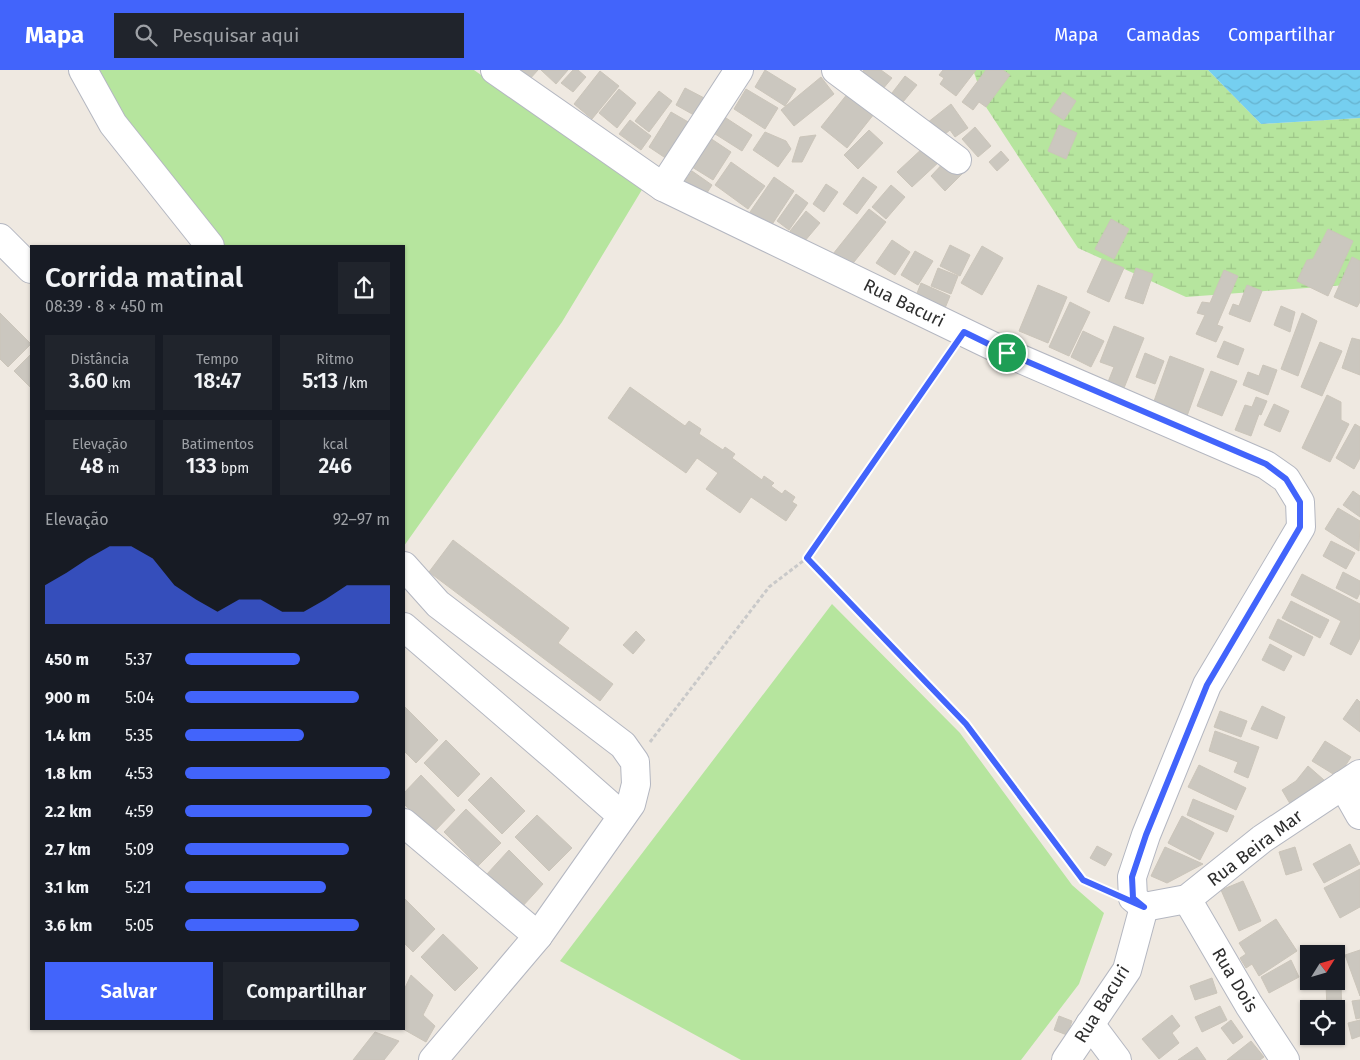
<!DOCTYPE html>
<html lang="pt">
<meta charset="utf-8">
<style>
:root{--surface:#171b24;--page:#20242c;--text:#f1f3f6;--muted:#9ea1a6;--accent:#4264fb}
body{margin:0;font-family:"Fira Sans",sans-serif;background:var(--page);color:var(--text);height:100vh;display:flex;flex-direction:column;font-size:19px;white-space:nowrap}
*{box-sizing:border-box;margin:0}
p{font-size:16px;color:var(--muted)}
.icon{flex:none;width:28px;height:28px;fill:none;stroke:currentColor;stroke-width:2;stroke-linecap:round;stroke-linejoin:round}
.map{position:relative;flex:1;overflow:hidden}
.panel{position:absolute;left:30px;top:175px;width:375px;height:785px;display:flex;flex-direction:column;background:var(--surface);border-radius:0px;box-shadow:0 1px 4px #0004}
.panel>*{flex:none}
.needle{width:32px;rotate:53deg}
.tools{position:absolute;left:1300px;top:875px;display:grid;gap:10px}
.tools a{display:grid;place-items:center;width:45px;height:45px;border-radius:0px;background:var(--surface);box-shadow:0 1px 4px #0004;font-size:25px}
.pin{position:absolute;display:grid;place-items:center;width:42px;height:42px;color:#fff;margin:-21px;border:2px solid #fff;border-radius:50%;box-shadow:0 1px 5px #0007}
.round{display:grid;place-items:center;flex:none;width:52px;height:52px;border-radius:0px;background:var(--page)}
.headline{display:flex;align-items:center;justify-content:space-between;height:85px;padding:0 15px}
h1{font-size:28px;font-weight:600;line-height:38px}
.figures{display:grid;grid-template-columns:repeat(3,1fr);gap:8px;height:85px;padding:5px 15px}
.figures div{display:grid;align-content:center;border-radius:0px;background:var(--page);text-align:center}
.figures b{font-size:21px;font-weight:600}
.figures small{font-size:14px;font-weight:400}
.figures p{font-size:14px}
.chart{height:140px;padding:10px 15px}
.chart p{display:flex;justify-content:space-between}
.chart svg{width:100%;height:90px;margin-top:5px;fill:var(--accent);opacity:.7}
.button{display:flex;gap:10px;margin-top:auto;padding:10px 15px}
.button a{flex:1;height:58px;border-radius:0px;background:var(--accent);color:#fff;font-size:20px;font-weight:600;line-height:58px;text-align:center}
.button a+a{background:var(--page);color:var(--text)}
ul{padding:0 15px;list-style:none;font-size:16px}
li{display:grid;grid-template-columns:80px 60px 1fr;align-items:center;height:38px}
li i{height:12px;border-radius:6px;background:var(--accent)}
header{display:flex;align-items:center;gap:30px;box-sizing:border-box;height:70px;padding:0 25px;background:var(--accent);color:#fff}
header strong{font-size:24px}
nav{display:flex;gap:28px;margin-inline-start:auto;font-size:18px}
.search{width:350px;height:45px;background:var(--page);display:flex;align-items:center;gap:12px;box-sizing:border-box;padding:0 18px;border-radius:0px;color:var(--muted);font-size:19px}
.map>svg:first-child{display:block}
.grass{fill:#b6e59e}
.wetland{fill:url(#wetland-marsh)}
.water{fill:url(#water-waves)}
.building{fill:#cbc7bf;stroke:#cbc5ba}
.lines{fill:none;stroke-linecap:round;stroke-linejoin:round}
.minor-casing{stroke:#b4b7c1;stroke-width:30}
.path{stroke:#c9c9c9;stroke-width:3;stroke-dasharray:4 2.5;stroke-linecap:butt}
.minor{stroke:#fff;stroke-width:28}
.route-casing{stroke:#fff;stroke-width:10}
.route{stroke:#4264fb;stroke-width:6}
.labels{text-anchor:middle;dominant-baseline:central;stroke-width:4.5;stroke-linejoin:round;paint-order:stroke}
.street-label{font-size:18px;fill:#2e2e2e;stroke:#fff}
</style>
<header>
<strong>Mapa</strong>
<div class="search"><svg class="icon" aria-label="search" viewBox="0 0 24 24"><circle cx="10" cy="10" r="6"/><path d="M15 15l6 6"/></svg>Pesquisar aqui</div>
<nav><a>Mapa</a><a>Camadas</a><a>Compartilhar</a></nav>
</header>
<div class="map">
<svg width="1360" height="990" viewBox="0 0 1360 990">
<defs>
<pattern id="wetland-marsh" width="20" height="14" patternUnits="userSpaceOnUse" patternTransform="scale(1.25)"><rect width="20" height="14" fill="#b6e59e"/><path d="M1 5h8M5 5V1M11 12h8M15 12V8" fill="none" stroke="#9dc588"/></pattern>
<pattern id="water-waves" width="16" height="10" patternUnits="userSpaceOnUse" patternTransform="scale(1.25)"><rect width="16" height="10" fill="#75cff0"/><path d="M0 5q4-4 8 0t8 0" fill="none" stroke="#66b2ce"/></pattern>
</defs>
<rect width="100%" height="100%" fill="#efe9e1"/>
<g class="grass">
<path d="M98,0H474L643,118L562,252L404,476V176H225L124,51Z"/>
<path d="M832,534L960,663L1072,815L1104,843L1079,914L1021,990H741L560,891Z"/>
</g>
<path class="wetland" d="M973,0H1208L1261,54L1360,48V214L1186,227L1078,178L986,37Z"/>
<path class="water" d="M1208,0H1360V48L1261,54Z"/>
<g class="building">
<path d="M518,0H538L529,10Z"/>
<path d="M541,0H568L556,14Z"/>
<path d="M573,0H578L586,7L573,22L561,13Z"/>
<path d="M765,0L796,19L785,36L755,17Z"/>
<path d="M864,0H881L892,8L882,20L856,10Z"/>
<path d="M943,0H976L956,26L940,14L944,8L939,5Z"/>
<path d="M986,0H1003L1010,5L986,37L979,32L973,40L962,32Z"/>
<path d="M600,1L619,16L592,49L574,34Z"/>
<path d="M905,6L917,15L903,32L892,23Z"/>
<path d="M821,7L834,24L794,56L781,40Z"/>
<path d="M685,18L710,31L701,49L676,35Z"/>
<path d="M619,19L636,33L617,58L599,43Z"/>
<path d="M746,19L778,38L765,59L734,39Z"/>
<path d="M659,21L672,31L649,62L635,51Z"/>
<path d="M1063,22L1076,31L1064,50L1050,41Z"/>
<path d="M848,23L874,44L847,78L821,57Z"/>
<path d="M951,34L968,58L955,67L950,60L939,69L927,53Z"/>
<path d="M671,42L690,53L667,89L649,77Z"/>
<path d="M723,46L752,65L742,81L712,62Z"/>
<path d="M630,50L651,66L641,80L619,64Z"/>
<path d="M1059,55L1077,63L1066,89L1048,81Z"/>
<path d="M975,57L991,76L978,87L962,69Z"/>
<path d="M869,60L883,73L858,99L844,85Z"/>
<path d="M765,62L786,71L791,79L778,97L753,80Z"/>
<path d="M816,65L802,92H792L800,67Z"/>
<path d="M710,68L731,82L713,110L692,97Z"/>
<path d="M925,76L940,91L912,117L897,102Z"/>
<path d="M1001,81L1009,90L997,101L989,92Z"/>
<path d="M948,88L963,103L945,121L931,106Z"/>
<path d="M731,92L765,116L748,139L715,115Z"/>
<path d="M692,101L712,115L705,126L684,112Z"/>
<path d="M774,107L794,121L771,156L750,142Z"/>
<path d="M863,107L877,117L857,144L843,134Z"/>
<path d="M826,114L838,122L824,142L813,134Z"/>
<path d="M891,115L905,127L886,149L872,137Z"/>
<path d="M796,124L808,133L789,160L777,151Z"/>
<path d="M869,139L886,152L850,197L833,184Z"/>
<path d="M806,141L820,153L804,172L790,161Z"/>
<path d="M1111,149L1129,159L1114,189L1095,179Z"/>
<path d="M1328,159L1353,171L1328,226L1297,211L1307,190L1313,189Z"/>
<path d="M892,170L910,182L895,205L876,193Z"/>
<path d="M950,175L970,185L960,206L940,196Z"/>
<path d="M982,176L1003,188L982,225L961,213Z"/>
<path d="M915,181L933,191L918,215L901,205Z"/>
<path d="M1352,187L1360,191V232L1357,237L1334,227Z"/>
<path d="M1102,189L1124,198L1109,232L1087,222Z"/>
<path d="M938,198L958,206L951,224L931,216Z"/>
<path d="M1136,198L1153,204L1143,234L1125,228Z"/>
<path d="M1224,200L1238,206L1217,255L1223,257L1216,272L1196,264L1205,245L1197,243L1202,232L1210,233Z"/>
<path d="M921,213L950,226L943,243L914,231Z"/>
<path d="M1038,215L1067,227L1048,273L1019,261Z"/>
<path d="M1247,215L1262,221L1250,252L1229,244L1233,234L1239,236Z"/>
<path d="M1070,232L1090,242L1069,286L1049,277Z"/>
<path d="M1281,236L1295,242L1290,262L1274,255Z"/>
<path d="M0,243L31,274L8,297L0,289Z"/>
<path d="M1302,243L1317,251L1298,306L1281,299Z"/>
<path d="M1114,256L1144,268L1124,318L1108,312L1114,297L1100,292Z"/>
<path d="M1083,261L1104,271L1091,297L1071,287Z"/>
<path d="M1352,268L1360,270V305L1342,298Z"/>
<path d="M1224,271L1244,279L1238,295L1217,287Z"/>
<path d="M1320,272L1342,281L1322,326L1301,317Z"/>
<path d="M1145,283L1164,291L1155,314L1136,307Z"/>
<path d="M31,284V318L14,301Z"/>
<path d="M1170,286L1204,299L1187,346L1153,334Z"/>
<path d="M1263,295L1277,300L1268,325L1243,315L1248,302L1259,306Z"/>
<path d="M1211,301L1237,311L1222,346L1197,336Z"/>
<path d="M630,317L685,356L689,351L701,359L699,364L723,380L725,377L735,384L732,388L762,410L764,406L774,413L771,416L782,424L785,420L795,427L792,432L797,435L786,451L751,427L740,443L706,419L718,403L697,388L686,403L608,348Z"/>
<path d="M1327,325L1341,332V350L1349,354L1330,392L1302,378Z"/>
<path d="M1256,327L1267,331L1261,345L1259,344L1251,366L1235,360L1245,335L1252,337Z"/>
<path d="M1274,334L1289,341L1280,362L1264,355Z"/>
<path d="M1355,354L1360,357V388L1354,399L1336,388Z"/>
<path d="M1353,421L1360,426V447L1343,435Z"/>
<path d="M1338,438L1360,451L1359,481L1325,459Z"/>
<path d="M453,470L569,558L558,573L613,614L600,631L429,502Z"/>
<path d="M1331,471L1355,483L1346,499L1323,486Z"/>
<path d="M1343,502L1360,511V523L1357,529L1336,518Z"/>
<path d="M1302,504L1360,534V568L1351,585L1330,574L1341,551L1291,525Z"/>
<path d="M1291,531L1329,550L1320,568L1282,548Z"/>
<path d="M1278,549L1313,567L1304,586L1269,568Z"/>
<path d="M636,561L645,570L633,584L623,575Z"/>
<path d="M1270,574L1292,586L1284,601L1262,590Z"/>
<path d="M1357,629L1360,632V662L1343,649Z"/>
<path d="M404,636L438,670L416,693L404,681Z"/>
<path d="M1262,636L1285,647L1277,669L1251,659Z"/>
<path d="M1220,641L1247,651L1241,667L1214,657Z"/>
<path d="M1215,661L1259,677L1248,708L1234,702L1238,692L1209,681Z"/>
<path d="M446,670L480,704L458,727L424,693Z"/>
<path d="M1325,671L1351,687L1338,707L1312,691Z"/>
<path d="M1199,695L1246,718L1236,740L1188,717Z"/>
<path d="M1308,696L1324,710L1312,725L1292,737L1282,720L1296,711Z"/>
<path d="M421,705L455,740L433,763L404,734V723Z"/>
<path d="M491,707L525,741L502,764L468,730Z"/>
<path d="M1193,729L1234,746L1227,762L1187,745Z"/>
<path d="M466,739L501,773L478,796L444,762Z"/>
<path d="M537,745L572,778L549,801L515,767Z"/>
<path d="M1182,746L1214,763L1200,790L1168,773Z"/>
<path d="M1350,774L1360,794L1324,813L1313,794Z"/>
<path d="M1097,776L1112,784L1105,796L1090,788Z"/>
<path d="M1165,777L1203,794L1167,813L1151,806Z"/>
<path d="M1295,777L1302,800L1286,805L1279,782Z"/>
<path d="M509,780L543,814L521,838L487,804Z"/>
<path d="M1360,799V837L1340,848L1324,818Z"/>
<path d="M1243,811L1261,851L1239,861L1221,820Z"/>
<path d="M404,828L435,859L413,882L404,873Z"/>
<path d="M1276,849L1297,881L1259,906L1252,894L1246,898L1240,888L1246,884L1239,873Z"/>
<path d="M443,864L478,898L455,921L421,887Z"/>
<path d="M1360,880V926L1345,885Z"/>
<path d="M1291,890L1299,907L1269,923L1261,907Z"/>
<path d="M411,905L433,925L423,945L435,956L426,972L403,959L404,920Z"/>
<path d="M1212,908L1217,923L1195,930L1190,916Z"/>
<path d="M1326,915H1341L1342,944L1336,945V939H1327Z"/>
<path d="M1360,930V948L1356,949L1352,931Z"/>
<path d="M1220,936L1227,950L1202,962L1195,947Z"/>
<path d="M1172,945L1180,956L1172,963L1179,973L1159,989L1142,969Z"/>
<path d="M1059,946L1072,951L1067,965L1054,960Z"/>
<path d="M1231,950L1243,967L1233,974L1221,958Z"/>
<path d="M1360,950V966L1352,969L1348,953Z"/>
<path d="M375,962L399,971L384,990H353Z"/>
<path d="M1251,971L1264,987L1260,990H1227Z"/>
<path d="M1197,977L1206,990H1178Z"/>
</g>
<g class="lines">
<defs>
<g id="minor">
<path d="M83,0L113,54L210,176"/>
<path d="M495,0L663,117L1007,283L1266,395L1286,409L1300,432L1301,457L1207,615L1146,765L1132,807L1133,828L1144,837"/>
<path d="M836,0L957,90"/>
<path d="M663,117L739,0"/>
<path d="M0,168L31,199"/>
<path d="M404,496L438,534L623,675L635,692L636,714L631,734L538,866L433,990"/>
<path d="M404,557L555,687L622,746"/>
<path d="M1343,715L1360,745"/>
<path d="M404,753L538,866"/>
<path d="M1187,829L1249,935L1285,990"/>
<path d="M1144,837L1187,829L1262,769L1360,704"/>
<path d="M1090,954L1117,990"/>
<path d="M1066,990L1127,900L1144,837"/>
</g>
</defs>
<use href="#minor" class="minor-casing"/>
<g class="path">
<path d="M807,488L966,654L1083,810L1108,821"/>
<path d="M650,672L769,517L807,488L948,284"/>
</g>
<use href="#minor" class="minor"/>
</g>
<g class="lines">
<defs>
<path id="route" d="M964,262L1007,283L1266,394L1286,409L1300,432V457L1207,615L1146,765L1132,807L1133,828L1144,837L1083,810L966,654L807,488Z"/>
</defs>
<use href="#route" class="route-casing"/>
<use href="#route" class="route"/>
</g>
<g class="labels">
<g class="street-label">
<text transform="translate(904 233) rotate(26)">Rua Bacuri</text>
<text transform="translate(1255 778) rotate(-37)">Rua Beira Mar</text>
<text transform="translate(1235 910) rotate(59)">Rua Dois</text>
<text transform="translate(1102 934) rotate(-58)">Rua Bacuri</text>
</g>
</g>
</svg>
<div class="tools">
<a><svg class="needle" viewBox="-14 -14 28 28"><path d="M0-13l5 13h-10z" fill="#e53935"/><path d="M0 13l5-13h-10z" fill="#9ea1a6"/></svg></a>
<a><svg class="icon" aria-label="locate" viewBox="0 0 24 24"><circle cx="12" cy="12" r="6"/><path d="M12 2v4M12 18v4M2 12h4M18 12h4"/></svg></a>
</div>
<div class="pin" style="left:1007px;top:283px;background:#1e9e55"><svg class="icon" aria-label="arrive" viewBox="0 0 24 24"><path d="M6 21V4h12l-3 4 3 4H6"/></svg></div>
<section class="panel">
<div class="headline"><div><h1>Corrida matinal</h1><p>08:39 · 8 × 450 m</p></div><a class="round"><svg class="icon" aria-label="share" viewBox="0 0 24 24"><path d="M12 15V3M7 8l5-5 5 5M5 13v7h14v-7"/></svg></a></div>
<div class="figures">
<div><p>Distância</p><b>3.60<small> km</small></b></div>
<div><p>Tempo</p><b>18:47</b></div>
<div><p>Ritmo</p><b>5:13<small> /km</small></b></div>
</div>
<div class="figures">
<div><p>Elevação</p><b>48<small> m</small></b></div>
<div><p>Batimentos</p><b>133<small> bpm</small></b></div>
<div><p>kcal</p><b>246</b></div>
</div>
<div class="chart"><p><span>Elevação</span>92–97 m</p>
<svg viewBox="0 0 160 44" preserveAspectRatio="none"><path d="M0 44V25L10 19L20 12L30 6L40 6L50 12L60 25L70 32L80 38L90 32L100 32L110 38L120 38L130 32L140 25L150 25L160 25V44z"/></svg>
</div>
<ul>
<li><b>450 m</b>5:37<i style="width:56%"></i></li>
<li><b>900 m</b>5:04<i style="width:85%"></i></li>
<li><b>1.4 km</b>5:35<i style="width:58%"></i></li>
<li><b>1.8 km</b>4:53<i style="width:100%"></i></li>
<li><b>2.2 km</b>4:59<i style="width:91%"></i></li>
<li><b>2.7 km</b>5:09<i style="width:80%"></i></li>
<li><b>3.1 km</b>5:21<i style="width:69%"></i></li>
<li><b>3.6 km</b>5:05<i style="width:85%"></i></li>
</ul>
<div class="button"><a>Salvar</a><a>Compartilhar</a></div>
</section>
</div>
